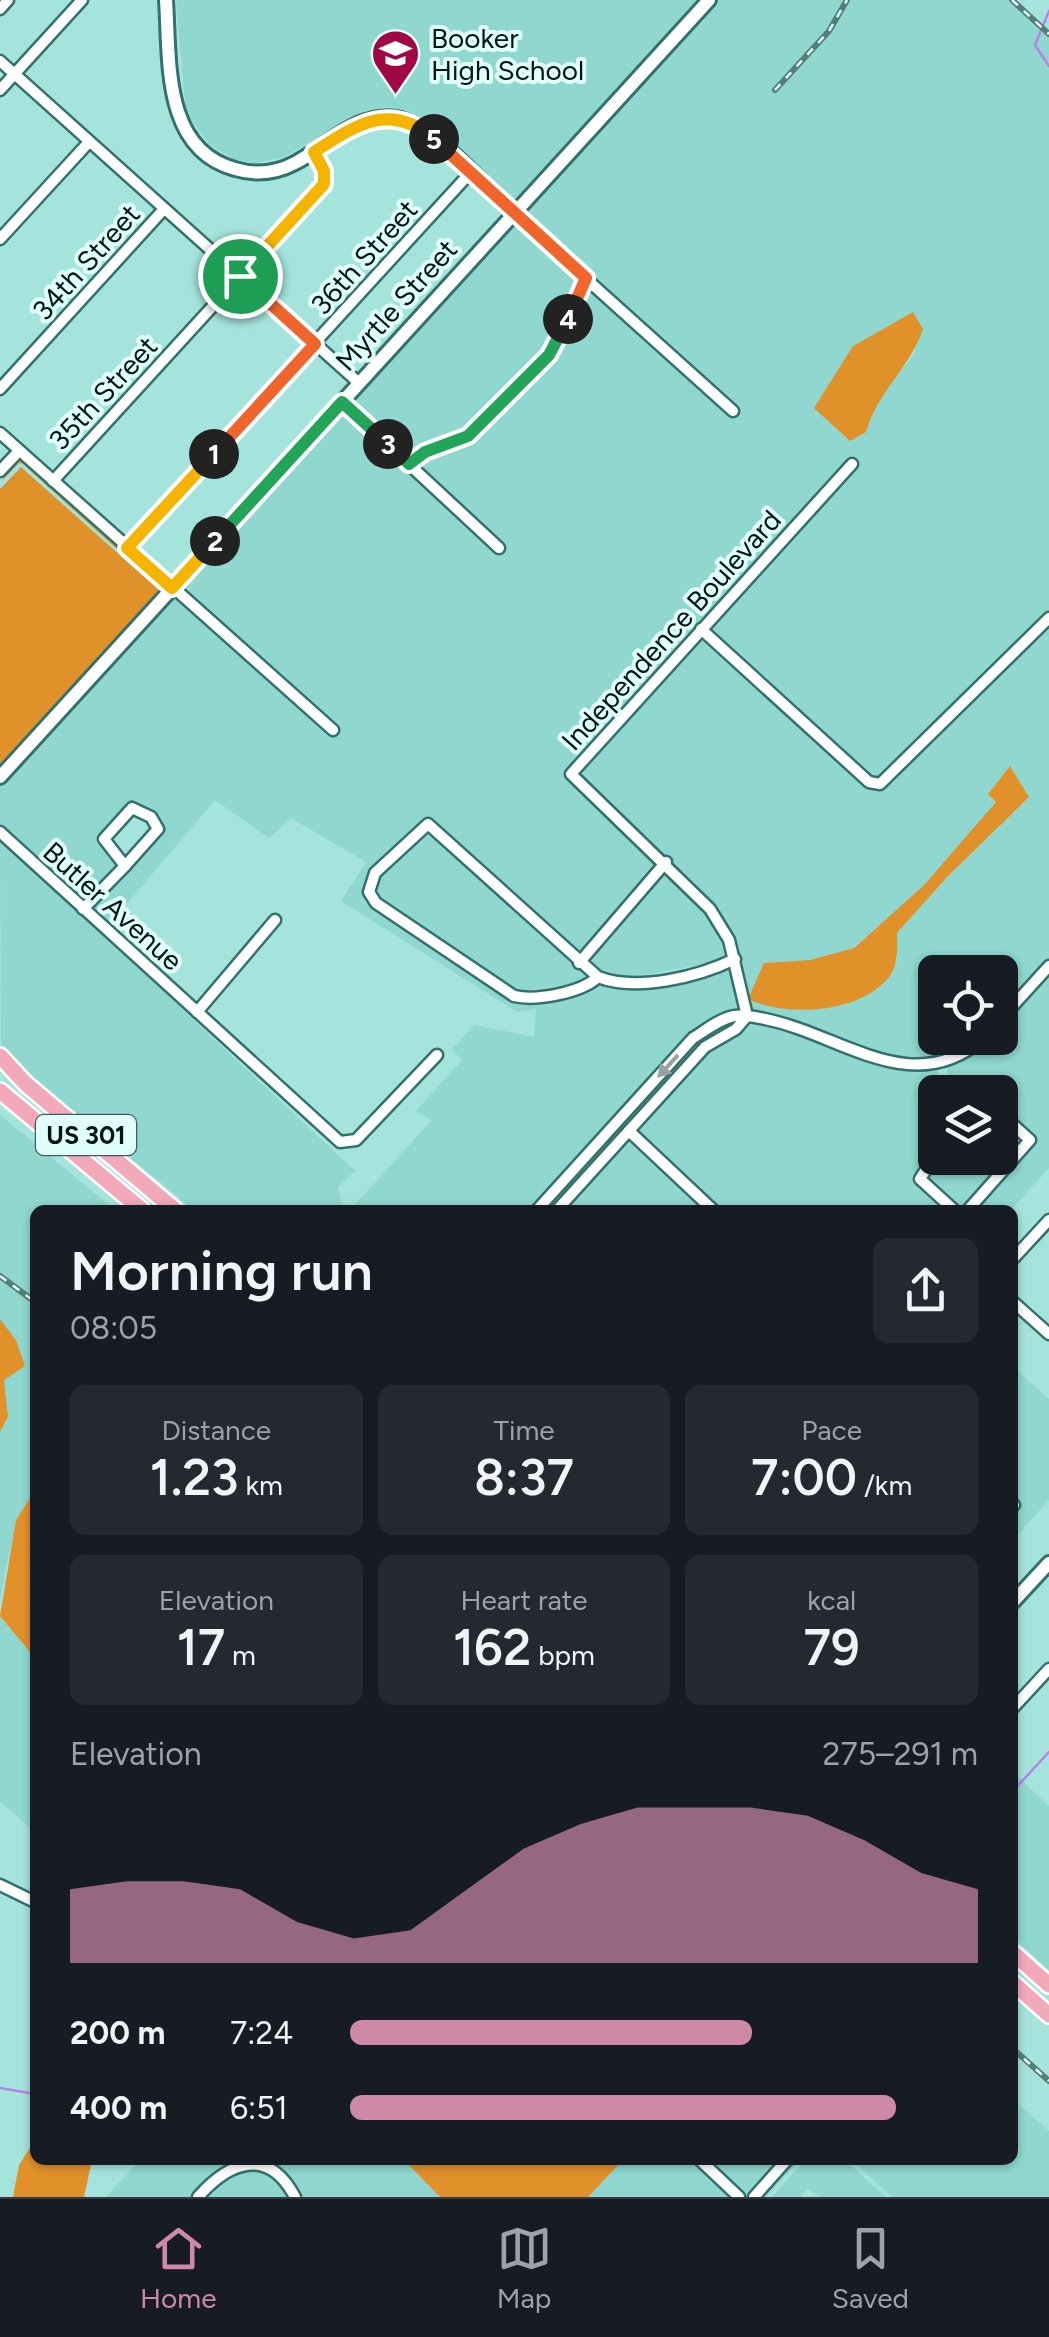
<!DOCTYPE html>
<meta charset="utf-8">
<style>
:root{--surface:#171b24;--page:#242831;--text:#f1f3f6;--muted:#9ea1a6;--line:#363941;--accent:#cd89a6}
body{margin:0;font-family:Figtree,sans-serif;background:var(--page);color:var(--text);height:100vh;display:flex;flex-direction:column;font-size:38px;white-space:nowrap}
*{box-sizing:border-box;margin:0}
p{font-size:32px;color:var(--muted)}
.icon{flex:none;width:55px;height:55px;fill:none;stroke:currentColor;stroke-width:2;stroke-linecap:round;stroke-linejoin:round}
.map{position:relative;flex:1;overflow:hidden}
.side{position:absolute;left:30px;top:1205px;width:988px;height:960px;display:flex;flex-direction:column;background:var(--surface);border-radius:15px;box-shadow:0 2px 8px #0004}
.side>*{flex:none}
.tools{position:absolute;left:918px;top:955px;display:grid;gap:20px}
.tools a{display:grid;place-items:center;width:100px;height:100px;border-radius:15px;background:var(--surface);box-shadow:0 2px 8px #0004;font-size:50px}
.pin{position:absolute;display:grid;place-items:center;width:85px;height:85px;color:#fff;margin:-42px;border:5px solid #fff;border-radius:50%;box-shadow:0 2px 10px #0007}
.km{position:absolute;width:50px;height:50px;margin:-25px;border-radius:50%;background:#222;color:#fff;font-size:28px;line-height:50px;text-align:center}
.round{display:grid;place-items:center;flex:none;width:105px;height:105px;border-radius:15px;background:var(--page)}
.summary{display:flex;align-items:center;justify-content:space-between;height:170px;padding:0 40px}
h1{font-size:55px;font-weight:600;line-height:75px}
.figures{display:grid;grid-template-columns:repeat(3,1fr);gap:15px;height:170px;padding:10px 40px}
.figures div{display:grid;align-content:center;border-radius:15px;background:var(--page);text-align:center}
.figures b{font-size:50px;font-weight:600}
.figures small{font-size:28px;font-weight:400}
.figures p{font-size:28px}
.chart{height:280px;padding:20px 40px}
.chart p{display:flex;justify-content:space-between}
.chart svg{width:100%;height:180px;margin-top:10px;fill:var(--accent);opacity:.7}
ul{padding:0 40px;list-style:none;font-size:32px}
li{display:grid;grid-template-columns:160px 120px 1fr;align-items:center;height:75px}
li i{height:25px;border-radius:12px;background:var(--accent)}
.dock{display:flex;justify-content:space-around;align-items:center;height:140px;border-top:2px solid var(--line);background:var(--surface);font-size:28px;color:var(--muted)}
.dock a{display:grid;justify-items:center;gap:5px}
.dock .selected{color:var(--accent)}
.map>svg:first-child{display:block}
.built{fill:#8fd7cf;fill-rule:evenodd}
.green{fill:#e1912a}
.lines{fill:none;stroke-linecap:round;stroke-linejoin:round}
.stream{stroke:#b684e4;stroke-width:2.5}
.minor-casing{stroke:#33716b;stroke-width:15}
.tertiary-casing{stroke:#33716b;stroke-width:18}
.primary-casing{stroke:#fff;stroke-width:20}
.minor{stroke:#fff;stroke-width:10}
.tertiary{stroke:#fff;stroke-width:12}
.primary{stroke:#f2a9b9;stroke-width:15}
.rail-casing{stroke:#537e79;stroke-width:6}
.rail{stroke:#e0fffb;stroke-width:2.5;stroke-dasharray:8;stroke-linecap:butt}
.oneway{fill:#99a2a1}
.split-1-casing{stroke:#fff;stroke-width:20}
.split-2-casing{stroke:#fff;stroke-width:20}
.split-3-casing{stroke:#fff;stroke-width:20}
.split-4-casing{stroke:#fff;stroke-width:20}
.split-5-casing{stroke:#fff;stroke-width:20}
.split-6-casing{stroke:#fff;stroke-width:20}
.split-1{stroke:#f0652b;stroke-width:12}
.split-2{stroke:#f5b400;stroke-width:12}
.split-3{stroke:#22a559;stroke-width:12}
.split-4{stroke:#22a559;stroke-width:12}
.split-5{stroke:#f0652b;stroke-width:12}
.split-6{stroke:#f5b400;stroke-width:12}
.labels{text-anchor:middle;dominant-baseline:central;stroke-width:8;stroke-linejoin:round;paint-order:stroke}
.shield{fill:#e0fffb;stroke:#435c59;stroke-width:2.5}
.shield-label{font-size:25px;font-weight:bold;fill:#001614}
.poi-label{font-size:28px;fill:#001614;stroke:#e0fffb;text-anchor:start}
.street-label{font-size:28px;fill:#001614;stroke:#e0fffb}
</style>
<div class="map">
<svg width="1049" height="2197" viewBox="0 0 1049 2197">
<rect width="100%" height="100%" fill="#a5e4dd"/>
<g class="built">
<path d="M176,0H697L514,200L432,124L409,111L384,107L365,111L284,157L255,163L234,159L210,145L186,113Z"/>
<path d="M716,0H1007L1049,34V611L879,779L872,778L708,629L858,465L851,458L567,771L574,785L660,862L579,957L427,820L421,821L371,870L364,890L367,899L512,1000L528,1003L588,991L599,982L627,988L730,969L739,1017L703,1032L537,1210H350L432,1120L416,1111L462,1060L452,1050L474,1025L534,1037L536,1009L517,1012L341,901L366,862L291,818L269,838L215,800L108,926L90,910L156,840L161,822L138,803L118,813L99,839L119,865L83,903L0,826V785L173,594L334,736L339,730L179,587L343,408L499,554L505,549L349,402L514,220L734,416L739,410L520,214ZM913,312L915,353L874,404L853,346Z"/>
<path d="M1049,624V959L1000,1013V972H935V1038H976L951,1054L921,1061L873,1055L794,1021L748,1016L714,907L696,884L577,775L702,636L866,785L883,788ZM1010,766L1029,797L947,877L897,933V961L869,993L846,1004L812,1009L764,963L810,960L853,948L924,885L997,802L988,794Z"/>
<path d="M427,829L585,974L590,978L584,982L516,992L379,900L374,892L379,876Z"/>
<path d="M0,838L355,1171L338,1187L343,1210H194L1,1051Z"/>
<path d="M667,869L699,901L714,923L727,959L625,979L600,973L586,963Z"/>
<path d="M1049,973V1168L1011,1210H975L1033,1143V1137L1000,1107V1092H983L963,1080L951,1081L945,1065L965,1058L991,1038H1000V1027Z"/>
<path d="M746,1025L781,1027L889,1069L937,1067L942,1086L941,1092H935L930,1157L916,1176L948,1210H719L626,1127L696,1051Z"/>
<path d="M0,1115L115,1210H35V1490L9,1552L0,1600V1432L8,1417L4,1380L16,1340L0,1319Z"/>
<path d="M1000,1119L1023,1140L961,1210L926,1179L939,1158H1000Z"/>
<path d="M620,1134L706,1210H550Z"/>
<path d="M1013,1367L1049,1399V1500L1013,1540L1012,1509L1020,1504L1013,1499Z"/>
<path d="M0,1616L35,1658V1832L0,1801Z"/>
<path d="M1013,1772L1049,1806V1970L1013,1937Z"/>
<path d="M1013,2099L1049,2131V2197H892L851,2160H1012Z"/>
<path d="M140,2160H800L766,2197H106Z"/>
<path d="M805,2160H845L886,2197H820L808,2189L800,2197H772Z"/>
</g>
<g class="green">
<path d="M913,312L923,329C910,368 877,392 866,432L850,441L814,408L853,346Z"/>
<path d="M19,457L165,587L162,590L23,464L19,463L0,483Z"/>
<path d="M21,467L159,590L0,764V489Z"/>
<path d="M1010,766L1029,797L947,877L897,933C897,948 899,965 888,978C858,1014 787,1017 748,999L764,963L810,960L854,948L924,885L996,802L988,794Z"/>
<path d="M0,1319L16,1340L25,1366L4,1380L8,1417L0,1432Z"/>
<path d="M35,1490V1658L0,1616L16,1520Z"/>
<path d="M33,2143L35,2160H92L84,2197H13L19,2165Z"/>
<path d="M404,2160H623L588,2197H440Z"/>
</g>
<g class="lines">
<g class="stream">
<path d="M1049,11L1035,45L1049,66"/>
<path d="M1012,1792L1049,1752"/>
<path d="M0,2088L35,2094"/>
</g>
<defs>
<g id="minor">
<path d="M0,9L8,0"/>
<path d="M0,61L359,383"/>
<path d="M0,90L82,0"/>
<path d="M514,214L733,411"/>
<path d="M0,239L89,142"/>
<path d="M0,389L164,209"/>
<path d="M342,402L499,548"/>
<path d="M0,433L333,730"/>
<path d="M409,464L425,451L468,436L549,355L586,278"/>
<path d="M0,471L19,451"/>
<path d="M53,481L318,191L325,178L314,152"/>
<path d="M127,548L470,173"/>
<path d="M701,629L869,782L880,784L1049,618"/>
<path d="M132,808L151,817L158,829L125,866L104,839Z"/>
<path d="M0,832L340,1142L356,1140L437,1055"/>
<path d="M83,909L125,866"/>
<path d="M579,963L666,862"/>
<path d="M598,977C581,993 536,1001 514,996L376,903L369,892L375,873L428,824L598,977C637,992 698,977 735,959"/>
<path d="M197,1012L275,920"/>
<path d="M747,1016L729,940L710,909L571,774L852,464"/>
<path d="M1000,1020L1049,966"/>
<path d="M945,1092L946,1087L962,1084L977,1092"/>
<path d="M629,1131L713,1210"/>
<path d="M935,1155L920,1179L954,1210"/>
<path d="M537,1210L693,1038C706,1030 719,1019 734,1016C744,1014 755,1017 765,1019C841,1034 912,1101 984,1038"/>
<path d="M557,1210L705,1047L736,1029L747,1016"/>
<path d="M968,1210L1030,1140L1000,1113"/>
<path d="M1012,1260L1049,1220"/>
<path d="M1012,1301L1049,1334"/>
<path d="M1012,1504L1014,1505"/>
<path d="M1012,1709L1049,1669"/>
<path d="M0,1885L35,1902"/>
<path d="M700,2160L739,2197"/>
<path d="M198,2197C229,2162 268,2146 295,2197"/>
<path d="M754,2197L787,2160"/>
</g>
<g id="tertiary">
<path d="M166,0C170,60 162,149 235,169C255,175 276,173 295,163C326,147 358,111 397,118C434,125 485,187 514,214"/>
<path d="M0,777L709,0"/>
<path d="M1012,1603L1049,1563"/>
</g>
<g id="primary">
<path d="M0,1056L26,1084L175,1210"/>
<path d="M0,1091L142,1210"/>
<path d="M1012,1952L1049,1985"/>
<path d="M1012,1982L1049,2015"/>
</g>
</defs>
<use href="#minor" class="minor-casing"/>
<use href="#tertiary" class="tertiary-casing"/>
<use href="#primary" class="primary-casing"/>
<use href="#minor" class="minor"/>
<use href="#tertiary" class="tertiary"/>
<use href="#primary" class="primary"/>
<defs>
<g id="rail">
<path d="M1012,0L1049,34"/>
<path d="M775,90L829,31L847,0"/>
<path d="M0,1276L35,1302"/>
<path d="M1012,2048L1049,2081"/>
</g>
</defs>
<use href="#rail" class="rail-casing"/>
<use href="#rail" class="rail"/>
</g>
<defs><path id="oneway-solid" d="M-6-.8H1V-3.2L6.5 0L1 3.2V.8H-6Z" transform="scale(2.5)"/></defs>
<use class="oneway" href="#oneway-solid" transform="translate(668 1066) rotate(132)"/>
<g class="lines">
<defs>
<path id="split-1" d="M214,454L315,344L240,276"/>
<path id="split-2" d="M214,454L127,548L172,588L215,541"/>
<path id="split-3" d="M215,541L342,402L388,444"/>
<path id="split-4" d="M388,444L409,464L425,452L468,436L549,355L568,319"/>
<path id="split-5" d="M434,139L586,278L568,319"/>
<path id="split-6" d="M240,276L324,184V171L314,152C356,125 390,101 434,139"/>
</defs>
<use href="#split-1" class="split-1-casing"/>
<use href="#split-2" class="split-2-casing"/>
<use href="#split-3" class="split-3-casing"/>
<use href="#split-4" class="split-4-casing"/>
<use href="#split-5" class="split-5-casing"/>
<use href="#split-6" class="split-6-casing"/>
<use href="#split-1" class="split-1"/>
<use href="#split-2" class="split-2"/>
<use href="#split-3" class="split-3"/>
<use href="#split-4" class="split-4"/>
<use href="#split-5" class="split-5"/>
<use href="#split-6" class="split-6"/>
</g>
<defs>
<symbol id="school-pin" viewBox="-11 -11 22 30"><path d="M0 17L-7.5 6A9.5 9.5 0 1 1 7.5 6Z" fill="#a20745" stroke="#e0fffb"/><path d="M0-5L7-2L0 1L-7-2ZM-4 1L0 2.5L4 1V4Q0 6-4 4Z" fill="#fff"/></symbol>
</defs>
<g fill-rule="evenodd">
<use href="#school-pin" x="368" y="26" width="55" height="75"/>
</g>
<g class="labels">
<rect class="shield" x="36" y="1115" width="100" height="40" rx="8"/>
<g class="shield-label">
<text x="86" y="1135">US 301</text>
</g>
<g class="poi-label">
<text x="431" y="38">Booker<tspan x="431" dy="32">High School</tspan></text>
</g>
<g class="street-label">
<text transform="translate(364 257) rotate(-48)">36th Street</text>
<text transform="translate(86 262) rotate(-48)">34th Street</text>
<text transform="translate(396 305) rotate(-48)">Myrtle Street</text>
<text transform="translate(103 393) rotate(-47)">35th Street</text>
<text transform="translate(671 630) rotate(-48)">Independence Boulevard</text>
<text transform="translate(113 906) rotate(42)">Butler Avenue</text>
</g>
</g>
</svg>
<div class="tools">
<a><svg class="icon" aria-label="locate" viewBox="0 0 24 24"><circle cx="12" cy="12" r="6"/><path d="M12 2v4M12 18v4M2 12h4M18 12h4"/></svg></a>
<a><svg class="icon" aria-label="layers" viewBox="0 0 24 24"><path d="M12 4l9 5-9 5-9-5zM3 14l9 5 9-5"/></svg></a>
</div>
<div class="pin" style="left:240px;top:276px;background:#1e9e55"><svg class="icon" aria-label="arrive" viewBox="0 0 24 24"><path d="M6 21V4h12l-3 4 3 4H6"/></svg></div>
<b class="km" style="left:214px;top:454px">1</b>
<b class="km" style="left:215px;top:541px">2</b>
<b class="km" style="left:388px;top:444px">3</b>
<b class="km" style="left:568px;top:319px">4</b>
<b class="km" style="left:434px;top:139px">5</b>
<section class="side">
<div class="summary"><div><h1>Morning run</h1><p>08:05</p></div><a class="round"><svg class="icon" aria-label="share" viewBox="0 0 24 24"><path d="M12 15V3M7 8l5-5 5 5M5 13v7h14v-7"/></svg></a></div>
<div class="figures">
<div><p>Distance</p><b>1.23<small> km</small></b></div>
<div><p>Time</p><b>8:37</b></div>
<div><p>Pace</p><b>7:00<small> /km</small></b></div>
</div>
<div class="figures">
<div><p>Elevation</p><b>17<small> m</small></b></div>
<div><p>Heart rate</p><b>162<small> bpm</small></b></div>
<div><p>kcal</p><b>79</b></div>
</div>
<div class="chart"><p><span>Elevation</span>275–291 m</p>
<svg viewBox="0 0 160 44" preserveAspectRatio="none"><path d="M0 44V26L10 24L20 24L30 26L40 34L50 38L60 36L70 26L80 16L90 10L100 6L110 6L120 6L130 8L140 14L150 22L160 26V44z"/></svg>
</div>
<ul>
<li><b>200 m</b>7:24<i style="width:64%"></i></li>
<li><b>400 m</b>6:51<i style="width:87%"></i></li>
</ul>
</section>
</div>
<nav class="dock">
<a class="selected"><svg class="icon" aria-label="home" viewBox="0 0 24 24"><path d="M3 11l9-7 9 7M6 9v11h12V9"/></svg>Home</a>
<a><svg class="icon" aria-label="map" viewBox="0 0 24 24"><path d="M3 6l6-2 6 2 6-2v14l-6 2-6-2-6 2zM9 4v14M15 6v14"/></svg>Map</a>
<a><svg class="icon" aria-label="saved" viewBox="0 0 24 24"><path d="M7 4h10v16l-5-4-5 4z"/></svg>Saved</a>
</nav>
